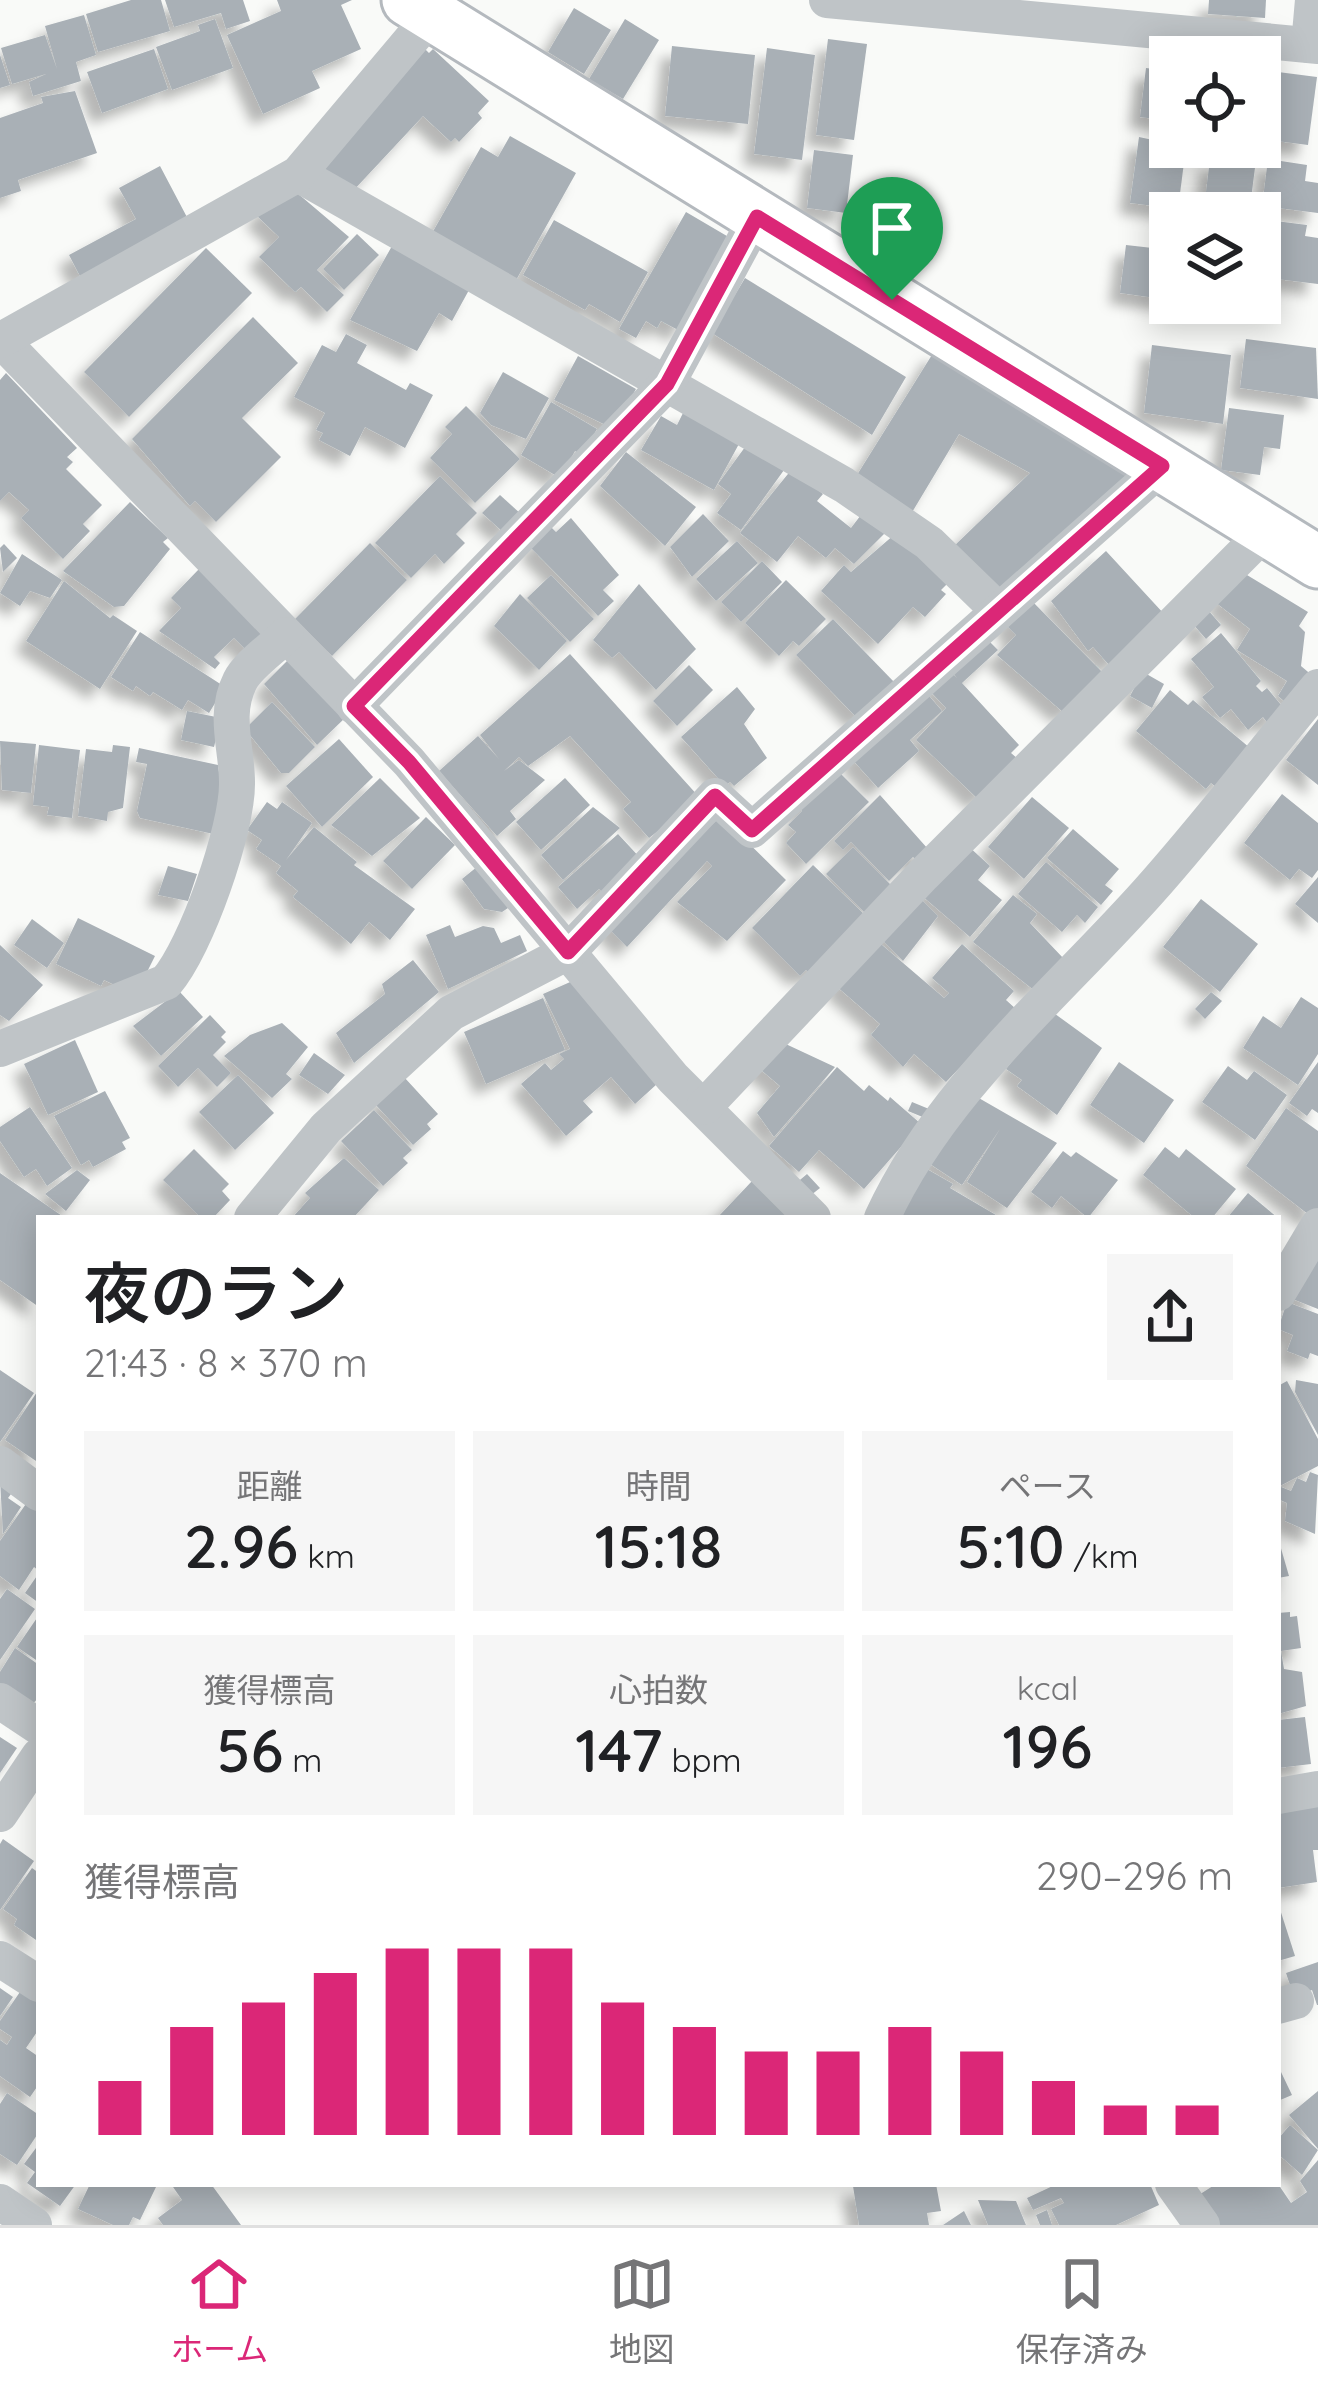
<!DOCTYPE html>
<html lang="ja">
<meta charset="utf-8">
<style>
:root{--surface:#fff;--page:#f6f6f6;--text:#202124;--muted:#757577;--line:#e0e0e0;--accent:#db2777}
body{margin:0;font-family:Quicksand,"Noto Sans JP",sans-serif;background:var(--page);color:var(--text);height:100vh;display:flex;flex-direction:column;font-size:45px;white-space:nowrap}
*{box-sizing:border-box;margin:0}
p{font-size:39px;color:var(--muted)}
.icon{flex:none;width:66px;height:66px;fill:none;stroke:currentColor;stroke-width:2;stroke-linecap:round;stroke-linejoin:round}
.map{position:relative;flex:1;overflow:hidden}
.panel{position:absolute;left:36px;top:1215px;width:1245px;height:972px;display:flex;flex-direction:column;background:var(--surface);border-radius:0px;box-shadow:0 6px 30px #0003}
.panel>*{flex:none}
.controls{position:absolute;left:1149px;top:36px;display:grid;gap:24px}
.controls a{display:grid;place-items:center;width:132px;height:132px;border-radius:0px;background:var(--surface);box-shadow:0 6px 30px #0003;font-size:60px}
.pin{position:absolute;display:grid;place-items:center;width:102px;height:102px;color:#fff;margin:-123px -51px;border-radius:50% 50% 50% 0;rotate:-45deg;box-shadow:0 0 12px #0007}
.pin .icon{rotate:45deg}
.round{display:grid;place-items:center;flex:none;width:126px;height:126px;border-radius:0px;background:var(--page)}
.overview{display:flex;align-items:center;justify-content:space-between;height:204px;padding:0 48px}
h1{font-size:66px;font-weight:600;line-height:90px}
.metrics{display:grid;grid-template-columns:repeat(3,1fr);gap:18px;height:204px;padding:12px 48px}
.metrics div{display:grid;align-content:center;border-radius:0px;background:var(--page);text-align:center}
.metrics b{font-size:60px;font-weight:600}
.metrics small{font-size:33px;font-weight:400}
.metrics p{font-size:33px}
.chart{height:336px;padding:24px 48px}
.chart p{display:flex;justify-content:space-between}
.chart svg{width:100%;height:216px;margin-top:12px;stroke:var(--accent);stroke-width:6}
.tab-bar{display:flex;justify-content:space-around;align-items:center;height:168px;border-top:3px solid var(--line);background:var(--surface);font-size:33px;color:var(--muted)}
.tab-bar a{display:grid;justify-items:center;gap:6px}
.tab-bar .current{color:var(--accent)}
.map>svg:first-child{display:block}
.building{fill:#a9b0b6;filter:url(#shadow)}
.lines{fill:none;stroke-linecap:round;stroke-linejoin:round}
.secondary-casing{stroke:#b4b9be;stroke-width:57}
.street{stroke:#bfc4c7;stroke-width:36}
.secondary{stroke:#fff;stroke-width:51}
.route-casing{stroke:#fff;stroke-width:24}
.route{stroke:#db2777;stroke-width:15}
</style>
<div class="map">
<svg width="1318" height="2225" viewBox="0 0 1318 2225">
<defs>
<filter id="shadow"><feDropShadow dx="-11" dy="11" stdDeviation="6" flood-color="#0004"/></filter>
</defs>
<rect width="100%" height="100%" fill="#f9faf8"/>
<g class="building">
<path d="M131,0H161L170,31L98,52L86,14Z"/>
<path d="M165,0H243L250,21L226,29L221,13L174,27Z"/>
<path d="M277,0H352L341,5L361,49L312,71L320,88L263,114L227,35L281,11Z"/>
<path d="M1209,0H1266L1265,18L1208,14Z"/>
<path d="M574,8L611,30L584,74L548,52Z"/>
<path d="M84,15L96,55L76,62L81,81L33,96L29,82L46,74L12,84L1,48L45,35L57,69L45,26Z"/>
<path d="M215,19L233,68L172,90L156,47L200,31L198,25Z"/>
<path d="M625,19L659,40L623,99L589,79Z"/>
<path d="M828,39L867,44L854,140L816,135Z"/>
<path d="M672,46L755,55L748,124L665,116Z"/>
<path d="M424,48L429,53L433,49L489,101L478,113L482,118L459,142L455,138L451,142L423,116L352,192L318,166Z"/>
<path d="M767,48L815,55L802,160L754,154Z"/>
<path d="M154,49L168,89L102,113L87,72Z"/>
<path d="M0,55L10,85L0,88Z"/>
<path d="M1146,68L1170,71V121L1140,117Z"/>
<path d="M1260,71L1268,72L1265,101H1260Z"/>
<path d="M1278,72L1317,77L1308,145L1269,140Z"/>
<path d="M75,91L97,153L18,180L21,191L0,198V118L43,103L41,97Z"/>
<path d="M510,136L576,173L515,282L431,235L481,147L498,157Z"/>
<path d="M1139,137L1186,147L1178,209L1130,203Z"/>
<path d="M1231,149L1257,152L1250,207L1204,208L1210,159L1229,161Z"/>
<path d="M814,150L853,155L846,213L807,208Z"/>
<path d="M1268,159L1307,165L1305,181L1318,183V213L1262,206Z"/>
<path d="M160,166L189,221L81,278L69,255L136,219L119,188Z"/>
<path d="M289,186L349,237L317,270L344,295L327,312L301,287L295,292L259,257L279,237L256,215Z"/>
<path d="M686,212L732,239L680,331L661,321L657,328L646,321L636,338L619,329Z"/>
<path d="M1261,219L1307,225L1305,236L1318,238V284L1260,277Z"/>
<path d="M554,220L648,272L620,322L589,304L585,310L523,275Z"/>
<path d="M357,234L379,255L344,290L323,269Z"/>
<path d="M1126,245L1170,250V300L1120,293Z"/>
<path d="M392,246L469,290L452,321L439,313L417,351L350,320Z"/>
<path d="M206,248L252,293L129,417L84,372Z"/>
<path d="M745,278L906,377L872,435L712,333Z"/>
<path d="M253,317L298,363L242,418L281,457L216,522L195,501L190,506L132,439Z"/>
<path d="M346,334L367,345L357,363L406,390L410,383L433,395L405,448L365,427L350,456L319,440L323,433L316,430L325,413L294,397L322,345L336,352Z"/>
<path d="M1246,339L1316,348L1318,399L1240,388Z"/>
<path d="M1152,345L1231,355L1223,424L1144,413Z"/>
<path d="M935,350L1136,467L998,593L952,548L1030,473L959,434L911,514L857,475Z"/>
<path d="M578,356L636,389L614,429L554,400Z"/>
<path d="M503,372L549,398L526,439L491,425L480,413Z"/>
<path d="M6,373L77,448L67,457L73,462L66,469L102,505L83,524L90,531L63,559L21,518L29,510L9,492L0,501V380Z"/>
<path d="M551,402L597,429L582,455L575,451L560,478L521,455Z"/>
<path d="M466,406L520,459L475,503L430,458L452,434L445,427Z"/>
<path d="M1229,408L1284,415L1280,449L1264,447L1260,475L1221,470Z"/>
<path d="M684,411L740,442L714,490L641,450L661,416L677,425Z"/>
<path d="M748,443L784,470L741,530L717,513L731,494L718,484Z"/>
<path d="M626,452L696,507L665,546L600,486Z"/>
<path d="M792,469L823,494L817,501L851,528L864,511L888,530L854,564L835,548L826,558L798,536L777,562L740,533Z"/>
<path d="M440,476L477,513L456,534L465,543L444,564L435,554L411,578L375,543Z"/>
<path d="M500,495L522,515L504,533L482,513Z"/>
<path d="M130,502L168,538L163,542L170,549L124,606L114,607L63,571Z"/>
<path d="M703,514L729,541L692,577L670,547Z"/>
<path d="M571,518L619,575L603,590L614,601L598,616L530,547L551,527L556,532Z"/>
<path d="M895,534L948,583L941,590L946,594L925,617L913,607L878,644L821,591L844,565L851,572Z"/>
<path d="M737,541L758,563L716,601L696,579Z"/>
<path d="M370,543L407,580L332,656L295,619Z"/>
<path d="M4,544L17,558L3,572L0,548Z"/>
<path d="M1106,551L1165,615L1110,666L1093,647L1088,651L1051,601Z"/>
<path d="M22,554L62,580L50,598L30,591L20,606L0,593Z"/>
<path d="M762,561L782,582L741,622L721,602Z"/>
<path d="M199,569L270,639L253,657L234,638L214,657L220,663L215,669L159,631L181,608L171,598Z"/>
<path d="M1242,572L1308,612L1299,626L1305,632L1301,666L1314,677L1290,706L1278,696L1287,681L1237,650L1250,629L1215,602Z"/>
<path d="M551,575L594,619L570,642L527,598Z"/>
<path d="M786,580L826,619L799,646L793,641L779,656L745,623Z"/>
<path d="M64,581L110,618L113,615L137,631L100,689L26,641Z"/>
<path d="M639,584L696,649L656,690L619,652L612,658L593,640Z"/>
<path d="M520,594L567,641L539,670L494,626Z"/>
<path d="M1029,598L1109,679L1064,713L997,655L1016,635L1004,623Z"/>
<path d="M1208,610L1221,625L1206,639L1192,623Z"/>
<path d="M833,619L896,684L859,720L796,655Z"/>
<path d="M140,632L225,687L209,713L188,700L182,710L153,692L150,696L136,686L133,691L111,677Z"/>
<path d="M1221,633L1261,681L1256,686L1262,692L1267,688L1286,711L1269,725L1263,717L1248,730L1231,709L1220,718L1202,697L1214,687L1191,659Z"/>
<path d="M985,637L998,650L962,683L1019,745L1011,753L1018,759L979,800L916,740L946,708L929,690L948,669L957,678L949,668Z"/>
<path d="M570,654L700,798L649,838L623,809L631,802L570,736L528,766L519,757L504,771L519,760L545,780L510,811L516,819L497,836L439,771L478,736L499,759L480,735Z"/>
<path d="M289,659L346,717L317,745L264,684Z"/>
<path d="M689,665L713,690L677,726L653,701Z"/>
<path d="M1143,672L1164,684L1152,708L1130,696Z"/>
<path d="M737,687L755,709L744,724L767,758L734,786L730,782L725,786L681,737Z"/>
<path d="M924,690L942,711L910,740L919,751L878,788L850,757Z"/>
<path d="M1170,690L1188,705L1193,700L1250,748L1217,788L1211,783L1206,789L1136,731Z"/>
<path d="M272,702L315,747L289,773H281L245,729Z"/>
<path d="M187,711L221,718L214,747L181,740Z"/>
<path d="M1318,719V785L1286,760Z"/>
<path d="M339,739L373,777L322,827L286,786Z"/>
<path d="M0,741L36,744L31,793L2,790Z"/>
<path d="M39,745L80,750L72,818L47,815L49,807L33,805Z"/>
<path d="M113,745L130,747L123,808L108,812L107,821L78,816L86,749L112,752Z"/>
<path d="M139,748L218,765L224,808L218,835L140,818L137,811L147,764L136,762Z"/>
<path d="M835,768L869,802L806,864L786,843L796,832L788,825L802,811L797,805Z"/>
<path d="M380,778L420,818L372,856L331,825Z"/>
<path d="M565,778L590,805L541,850L516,822Z"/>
<path d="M1282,794L1318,823V870L1312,878L1299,869L1290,880L1244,843Z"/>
<path d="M880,795L936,858L925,869L913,857L889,881L851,842L843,850L834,841Z"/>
<path d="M1032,797L1069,828L1024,879L988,847Z"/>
<path d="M267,802L277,809L282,802L312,823L286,860L314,827L357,862L354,865L415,909L390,940L369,922L351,944L293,897L298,891L276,873L281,866L256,849L262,840L247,830Z"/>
<path d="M593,807L620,828L563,880L541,855Z"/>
<path d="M721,816L786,880L727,941L677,902L712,866L707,861L627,947L605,925Z"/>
<path d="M426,817L455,845L412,889L383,861Z"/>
<path d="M1073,829L1119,869L1105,885L1113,891L1101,905L1047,858Z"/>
<path d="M618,834L643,861L605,895L599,889L577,909L558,887Z"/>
<path d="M966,844L990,866L978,880L1002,900L970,937L921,895Z"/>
<path d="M853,847L892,886L865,913L826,874Z"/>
<path d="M483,862L517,902L502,912L484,909L462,879Z"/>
<path d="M1046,862L1098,907L1085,923L1077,915L1062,932L1018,894Z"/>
<path d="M813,865L865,915L812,976L806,970L800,976L752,928Z"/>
<path d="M168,866L197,874L188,901L158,895Z"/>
<path d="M1318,877V923L1295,904Z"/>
<path d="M1013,895L1037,914L1030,923L1064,959L1035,991L973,942Z"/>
<path d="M918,896L938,916L903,961L878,936Z"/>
<path d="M1201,899L1258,944L1220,992L1163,947Z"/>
<path d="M78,918L155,956L144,978L128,991L104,980L101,986L56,964Z"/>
<path d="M32,919L64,943L47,968L14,945Z"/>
<path d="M450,925L455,937L483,926L494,928L501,943L520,935L527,951L448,989L426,935Z"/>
<path d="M875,939L944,998L949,993L932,978L962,944L1014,991L1006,1000L1016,1009L946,1082L914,1054L903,1067L871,1035L880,1024L835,985Z"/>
<path d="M0,945L43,985L9,1021L0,1015Z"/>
<path d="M413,960L439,992L354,1063L336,1033L385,994L382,984Z"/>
<path d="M577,979L657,1084L635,1104L611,1077L583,1101L593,1112L566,1136L521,1084L545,1063L551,1070L564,1059L559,1054L570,1049L543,994Z"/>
<path d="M179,991L203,1017L161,1056L133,1026Z"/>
<path d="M1211,992L1222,1001L1205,1019L1195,1009Z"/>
<path d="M1301,997L1318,1008V1054L1298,1085L1243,1048L1263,1016L1281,1028Z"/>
<path d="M543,998L565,1050L486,1084L464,1032Z"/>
<path d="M1051,1011L1102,1048L1057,1115L1017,1086L1022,1080L1006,1069Z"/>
<path d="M210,1015L226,1032L221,1037L226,1042L213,1055L231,1073L217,1087L198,1068L178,1087L158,1066Z"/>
<path d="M282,1023L308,1047L286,1074L292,1079L272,1098L224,1056L250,1035Z"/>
<path d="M775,1039L835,1067L774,1137L757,1113L780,1086L754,1064Z"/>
<path d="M75,1040L98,1092L48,1115L24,1064Z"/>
<path d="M314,1053L345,1075L328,1094L299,1075Z"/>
<path d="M1119,1062L1174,1100L1144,1143L1090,1105Z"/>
<path d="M1318,1062V1113L1312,1109L1307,1116L1289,1103Z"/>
<path d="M1228,1066L1247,1080L1254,1071L1287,1095L1255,1140L1202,1102Z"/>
<path d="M837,1067L864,1091L869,1085L888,1101L890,1097L921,1124L864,1189L819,1150L799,1172L769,1146Z"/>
<path d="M238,1075L274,1113L235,1150L199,1112Z"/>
<path d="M404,1077L438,1114L427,1124L431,1129L413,1145L375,1104Z"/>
<path d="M105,1091L130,1138L122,1142L126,1149L93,1167L89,1160L81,1165L54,1116Z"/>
<path d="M977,1097L1057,1143L1007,1208L967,1182L1000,1129L962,1185L927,1162Z"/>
<path d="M912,1102L929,1109L925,1118L908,1111Z"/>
<path d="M30,1107L72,1168L47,1186L36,1169L24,1177L0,1141V1127Z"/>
<path d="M1286,1108L1318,1131V1211L1313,1218L1246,1166Z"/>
<path d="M374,1110L412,1150L403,1158L408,1163L383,1186L341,1141Z"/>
<path d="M1165,1147L1179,1158L1186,1149L1236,1189L1212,1218H1195L1143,1175Z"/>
<path d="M194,1149L229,1184L222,1191L230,1200L213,1218H201L163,1180Z"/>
<path d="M1063,1151L1071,1157L1076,1152L1118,1180L1088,1218L1061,1196L1052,1208L1031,1192Z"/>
<path d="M344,1158L379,1190L353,1218H292L310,1198L305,1193Z"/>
<path d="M925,1168L953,1184L950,1188L1001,1218H901Z"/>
<path d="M77,1170L90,1180L66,1211L45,1194Z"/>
<path d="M0,1173L65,1218H39V1307L0,1280Z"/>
<path d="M807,1174L820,1188L806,1199L794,1185Z"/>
<path d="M753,1180L792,1218H717Z"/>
<path d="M1248,1193L1278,1218H1227Z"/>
<path d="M1318,1257V1309L1290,1298Z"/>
<path d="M1287,1302L1318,1314V1356L1310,1353L1308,1359L1287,1351L1293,1335L1278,1329Z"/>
<path d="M0,1370L34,1393L0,1442Z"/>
<path d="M1296,1380L1318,1384V1435L1295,1392Z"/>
<path d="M1287,1381L1318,1439V1466L1278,1487V1386Z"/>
<path d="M39,1389V1463L5,1440Z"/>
<path d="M1310,1472L1318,1475L1315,1534L1285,1521L1287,1503L1278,1499L1281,1487L1291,1491L1297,1478L1306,1482Z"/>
<path d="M0,1480L14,1490L8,1498L21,1507L3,1534Z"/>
<path d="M28,1501L39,1508V1571L34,1567L19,1590L0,1576V1541Z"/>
<path d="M1280,1545L1289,1576L1278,1578V1546Z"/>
<path d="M39,1573V1603L25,1593Z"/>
<path d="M7,1589L35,1609L0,1660V1599Z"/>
<path d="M1290,1612V1617L1297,1616L1301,1648L1281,1651L1284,1669L1302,1672L1306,1706L1278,1714V1613Z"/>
<path d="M39,1615V1662L17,1647Z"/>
<path d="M15,1648L39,1665V1697L29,1708L0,1689V1672Z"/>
<path d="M1305,1717L1311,1764L1278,1768V1720Z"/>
<path d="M0,1737L17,1748L0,1773Z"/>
<path d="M1318,1805V1850H1313L1317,1882L1278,1888V1811Z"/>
<path d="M3,1839L34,1861L0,1910V1844Z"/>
<path d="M32,1868L39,1873V1942L14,1925L17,1919L3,1909Z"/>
<path d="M1278,1903L1295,1956L1278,1961Z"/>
<path d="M1318,1962V2005H1317L1312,1990L1294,1997L1286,1973Z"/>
<path d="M0,1988L13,1997L0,2016Z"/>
<path d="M22,1989L39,2001V2029L26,2048L39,2057V2084L30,2097L0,2076V2040L7,2045L12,2037L0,2029V2021Z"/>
<path d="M1281,2072L1292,2095L1278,2101V2074Z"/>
<path d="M1318,2091V2149L1289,2115Z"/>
<path d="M7,2093L39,2115V2132L17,2165L0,2154V2104Z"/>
<path d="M1290,2125L1318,2150L1302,2175L1278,2154V2139Z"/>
<path d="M39,2144V2184H76L60,2206L27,2183L35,2172L24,2164Z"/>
<path d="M1318,2160V2225H1212L1194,2198L1216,2184H1278L1291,2203L1307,2192L1300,2181Z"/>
<path d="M90,2184H151L156,2187L140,2220L133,2217L129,2225H113L78,2209Z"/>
<path d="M171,2184H211L241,2225H163L158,2218L182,2200Z"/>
<path d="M936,2184L941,2211L927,2213L929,2225H859L853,2186Z"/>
<path d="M1057,2184H1150L1159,2205L1116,2225H1059L1051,2209L1064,2203L1061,2198L1033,2210L1027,2198Z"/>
<path d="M978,2200L1016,2201L1026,2225H988Z"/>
<path d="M1047,2210L1052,2225H1040L1036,2215Z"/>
<path d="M964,2211L971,2225H943Z"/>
</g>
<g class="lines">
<defs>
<path id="secondary" d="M408,0L1318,562"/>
</defs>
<use href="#secondary" class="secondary-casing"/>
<g class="street">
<path d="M827,0L1318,46"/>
<path d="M1309,45L1313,0"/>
<path d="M298,174L844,485L929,543L999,611"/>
<path d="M0,339L409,762L673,1078L813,1218"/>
<path d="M1,340L298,174L432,15"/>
<path d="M354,706L667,384L757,217"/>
<path d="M0,1049L166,982C196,948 238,828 237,782C237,748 223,715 240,681C248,665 272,649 286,635"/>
<path d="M704,1107L923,875L1267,530"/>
<path d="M252,1218L326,1128L451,1013L568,952L715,796L752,830L1163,466"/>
<path d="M882,1218C940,1091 1056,995 1148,892C1207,826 1261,755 1318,687"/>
<path d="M1278,1293L1318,1226"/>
<path d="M0,1464L39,1493"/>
<path d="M0,1701L39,1727"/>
<path d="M1278,1796L1318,1789"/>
<path d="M0,1814L39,1756"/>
<path d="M0,1959L39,1984"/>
<path d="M1278,2006L1296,2001"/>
<path d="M1173,2184L1202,2225"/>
<path d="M0,2202L34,2225"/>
</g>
<use href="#secondary" class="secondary"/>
</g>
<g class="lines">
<defs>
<path id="route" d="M757,217L1162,466L752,830L715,796L568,952L409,762L354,706L667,384Z"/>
</defs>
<use href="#route" class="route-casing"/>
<use href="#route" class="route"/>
</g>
</svg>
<div class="controls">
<a><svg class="icon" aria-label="locate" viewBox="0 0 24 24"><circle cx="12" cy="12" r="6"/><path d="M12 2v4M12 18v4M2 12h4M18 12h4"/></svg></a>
<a><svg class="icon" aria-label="layers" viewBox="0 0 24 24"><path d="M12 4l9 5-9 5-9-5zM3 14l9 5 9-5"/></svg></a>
</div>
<div class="pin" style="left:892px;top:300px;background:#1e9e55"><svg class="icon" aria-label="arrive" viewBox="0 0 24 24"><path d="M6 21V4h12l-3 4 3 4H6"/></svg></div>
<section class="panel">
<div class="overview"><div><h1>夜のラン</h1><p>21:43 · 8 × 370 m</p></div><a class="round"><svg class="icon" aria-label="share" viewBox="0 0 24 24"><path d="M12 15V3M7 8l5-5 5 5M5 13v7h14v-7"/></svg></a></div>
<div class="metrics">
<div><p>距離</p><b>2.96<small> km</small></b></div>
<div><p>時間</p><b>15:18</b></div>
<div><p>ペース</p><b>5:10<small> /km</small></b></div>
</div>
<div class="metrics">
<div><p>獲得標高</p><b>56<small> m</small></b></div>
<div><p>心拍数</p><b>147<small> bpm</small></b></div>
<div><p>kcal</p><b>196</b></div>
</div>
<div class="chart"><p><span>獲得標高</span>290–296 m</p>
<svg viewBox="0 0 160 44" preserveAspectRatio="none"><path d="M5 44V33M15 44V22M25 44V17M35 44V11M45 44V6M55 44V6M65 44V6M75 44V17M85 44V22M95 44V27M105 44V27M115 44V22M125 44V27M135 44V33M145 44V38M155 44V38"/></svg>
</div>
</section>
</div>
<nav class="tab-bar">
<a class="current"><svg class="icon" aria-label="home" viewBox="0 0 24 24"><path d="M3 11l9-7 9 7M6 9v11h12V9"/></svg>ホーム</a>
<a><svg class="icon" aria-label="map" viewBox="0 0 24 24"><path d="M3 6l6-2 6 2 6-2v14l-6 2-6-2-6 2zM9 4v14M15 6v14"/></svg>地図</a>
<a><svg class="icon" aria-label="saved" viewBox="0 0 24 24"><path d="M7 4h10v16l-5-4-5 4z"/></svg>保存済み</a>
</nav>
